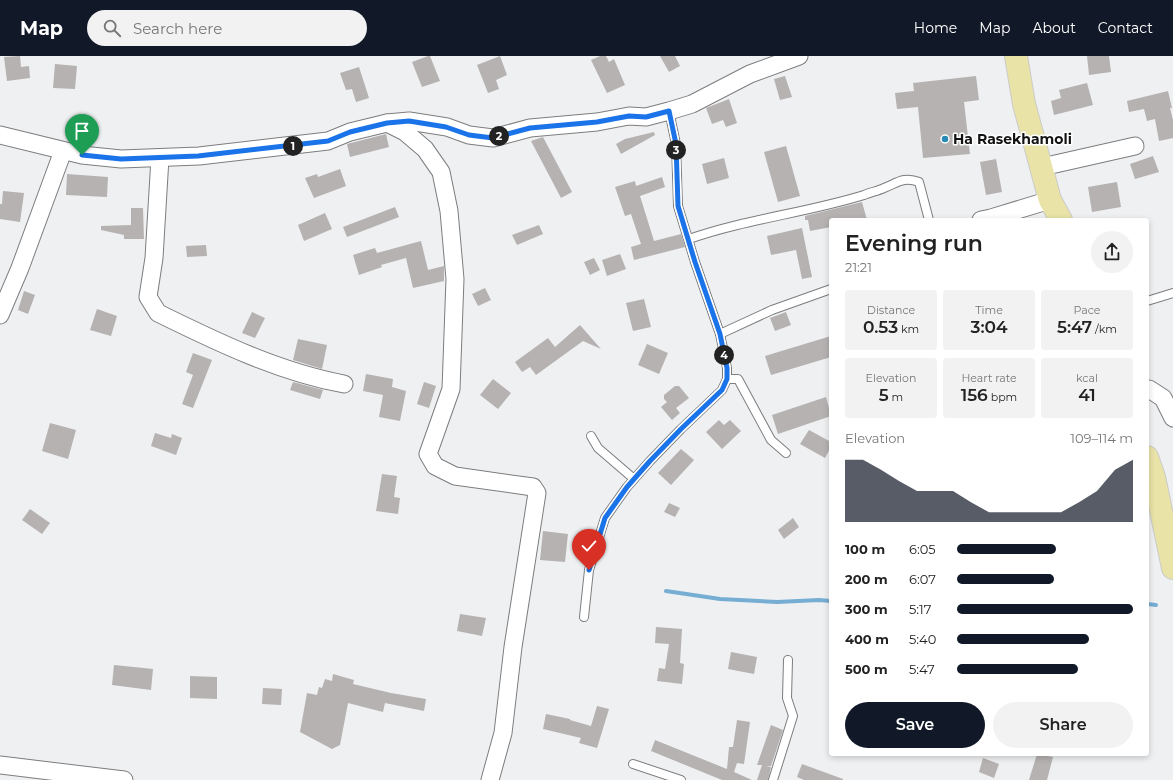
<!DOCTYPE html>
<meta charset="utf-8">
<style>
:root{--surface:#fff;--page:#f2f2f2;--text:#222;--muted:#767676;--accent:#111827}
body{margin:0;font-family:Montserrat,sans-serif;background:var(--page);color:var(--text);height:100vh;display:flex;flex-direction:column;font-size:15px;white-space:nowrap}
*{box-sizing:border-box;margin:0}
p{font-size:13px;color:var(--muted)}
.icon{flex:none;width:22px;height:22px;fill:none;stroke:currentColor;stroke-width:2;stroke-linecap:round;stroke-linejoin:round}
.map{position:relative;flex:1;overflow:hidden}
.sheet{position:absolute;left:829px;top:162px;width:320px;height:538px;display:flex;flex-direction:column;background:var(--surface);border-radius:4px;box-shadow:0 2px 6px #0003}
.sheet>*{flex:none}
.pin{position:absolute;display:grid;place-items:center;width:34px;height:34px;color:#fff;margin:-41px -17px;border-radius:50% 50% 50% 0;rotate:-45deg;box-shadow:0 0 4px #0007}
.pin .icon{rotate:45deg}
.km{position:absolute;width:20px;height:20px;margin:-10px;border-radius:50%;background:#222;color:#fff;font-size:11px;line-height:20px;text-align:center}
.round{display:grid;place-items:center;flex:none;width:42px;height:42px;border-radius:21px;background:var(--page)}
.headline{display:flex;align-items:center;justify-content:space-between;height:68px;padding:0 16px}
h1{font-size:22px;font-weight:600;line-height:30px}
.figures{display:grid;grid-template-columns:repeat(3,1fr);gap:6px;height:68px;padding:4px 16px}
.figures div{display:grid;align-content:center;border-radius:4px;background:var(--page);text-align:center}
.figures b{font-size:17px;font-weight:600}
.figures small{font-size:11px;font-weight:400}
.figures p{font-size:11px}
.chart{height:112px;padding:8px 16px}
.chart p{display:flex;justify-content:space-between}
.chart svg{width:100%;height:72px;margin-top:4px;fill:var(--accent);opacity:.7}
.action{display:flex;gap:8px;margin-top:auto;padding:8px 16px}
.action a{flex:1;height:46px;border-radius:24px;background:var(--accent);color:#fff;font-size:16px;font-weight:600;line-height:46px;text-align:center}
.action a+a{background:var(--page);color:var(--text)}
ul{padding:0 16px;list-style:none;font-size:13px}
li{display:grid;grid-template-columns:64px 48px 1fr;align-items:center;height:30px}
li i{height:10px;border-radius:5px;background:var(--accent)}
header{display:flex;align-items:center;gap:24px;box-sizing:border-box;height:56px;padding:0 20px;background:var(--accent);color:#fff}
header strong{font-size:19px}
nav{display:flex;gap:22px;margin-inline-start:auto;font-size:14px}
.search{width:280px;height:36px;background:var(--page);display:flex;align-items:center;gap:10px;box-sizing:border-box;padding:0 14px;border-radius:22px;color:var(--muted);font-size:15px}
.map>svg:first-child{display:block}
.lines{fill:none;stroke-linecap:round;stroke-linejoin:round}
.stream{stroke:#76aed3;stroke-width:4}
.building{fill:#b5b2b1}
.lane-casing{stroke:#7c7d7f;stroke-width:10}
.street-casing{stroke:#7c7d7f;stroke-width:19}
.primary-casing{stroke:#cbcbcb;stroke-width:24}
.lane{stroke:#fff;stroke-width:8}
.street{stroke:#fff;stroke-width:17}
.primary{stroke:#e9e3a7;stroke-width:22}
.route-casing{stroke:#fff;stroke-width:8}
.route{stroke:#1a73e8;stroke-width:5}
.poi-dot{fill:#278ab4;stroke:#fff;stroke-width:1.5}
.labels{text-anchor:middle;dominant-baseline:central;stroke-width:3;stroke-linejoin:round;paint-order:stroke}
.poi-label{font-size:14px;font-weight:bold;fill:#121213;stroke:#fff;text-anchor:start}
</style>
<header>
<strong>Map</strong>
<div class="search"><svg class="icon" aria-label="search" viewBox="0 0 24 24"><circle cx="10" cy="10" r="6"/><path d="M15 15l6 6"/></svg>Search here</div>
<nav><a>Home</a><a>Map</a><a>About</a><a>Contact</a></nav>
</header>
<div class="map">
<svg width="1173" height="724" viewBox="0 0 1173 724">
<rect width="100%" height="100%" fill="#eff0f2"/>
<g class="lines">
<g class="stream">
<path d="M666,535L720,543L777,546L819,544L831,545"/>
<path d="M1147,548L1156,549"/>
</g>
</g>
<g class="building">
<path d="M20,0L21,11L29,10L30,22L7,25L4,1Z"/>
<path d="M428,0H430L440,25L422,31L412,6Z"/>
<path d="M500,0L507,19L496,24L499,33L488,37L477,9Z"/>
<path d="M600,0H606L609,6L614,3L625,29L607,37L591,4Z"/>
<path d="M660,0H675L680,10L669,16Z"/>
<path d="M1087,0H1109L1111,16L1089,19Z"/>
<path d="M55,8L77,10L75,33L53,32Z"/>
<path d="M359,11L369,42L356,46L352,33L346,34L340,17Z"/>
<path d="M785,20L792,41L780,44L774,23Z"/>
<path d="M976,20L979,44L964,46L970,98L923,102L918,51L897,53L895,37L914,35L913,27Z"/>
<path d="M1087,27L1093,49L1054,59L1051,45L1061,42L1059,34Z"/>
<path d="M1168,35L1172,52H1170L1173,64V82L1159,85L1155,63L1147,65L1144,53L1129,56L1127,45Z"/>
<path d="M729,43L737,67L726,71L723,64L712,68L706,52Z"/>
<path d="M654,76L655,79L621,98L616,88L625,83Z"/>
<path d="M386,78L389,91L350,101L347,88Z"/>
<path d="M543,81L572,136L561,142L531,85Z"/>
<path d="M786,90L800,140L778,146L764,96Z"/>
<path d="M1153,100L1159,116L1135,123L1130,108Z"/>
<path d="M724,102L729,122L707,128L702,108Z"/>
<path d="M996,103L1002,136L986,139L980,106Z"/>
<path d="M340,113L346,130L314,142L305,122L317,118L318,121Z"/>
<path d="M67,118L108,121L107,141L66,139Z"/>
<path d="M662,121L665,131L640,140L654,185L681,178L685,191L634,204L631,191L641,188L631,158L625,160L615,131L635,125L636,130Z"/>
<path d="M1117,126L1121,151L1092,156L1088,131Z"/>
<path d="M3,135L24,137L20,166L0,163V148H2Z"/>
<path d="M862,146L867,164H831V171L810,175L808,164H805V160Z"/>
<path d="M395,151L399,161L347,181L343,171Z"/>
<path d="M131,152H143L144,183H124V179L101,174V170L131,169Z"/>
<path d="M325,157L332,173L304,185L298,169Z"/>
<path d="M539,169L543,178L517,189L512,179Z"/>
<path d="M802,172L812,221L802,223L796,194L771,199L767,180Z"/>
<path d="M421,185L428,214L444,210V225L413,232L406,202L381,209L382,211L359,219L353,199L375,192L377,197Z"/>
<path d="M206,189L207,200L187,201L186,190Z"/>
<path d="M620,198L626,213L607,220L602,204Z"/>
<path d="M594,202L600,214L590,219L584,206Z"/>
<path d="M485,232L491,244L478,250L472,238Z"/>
<path d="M24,235L35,239L28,258L18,254Z"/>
<path d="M644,243L651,271L633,275L626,247Z"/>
<path d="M97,253L117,260L111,280L90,274Z"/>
<path d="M252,256L265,262L255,282L242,277Z"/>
<path d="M786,256L791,269L775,275L770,262Z"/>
<path d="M580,269L601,293L583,285L536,319L530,311L522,316L515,306L548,282L555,291Z"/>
<path d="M831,280V301L771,319L765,300Z"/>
<path d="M298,283L327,289L322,313L293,304Z"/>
<path d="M647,288L668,297L659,318L638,309Z"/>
<path d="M193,297L212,304L193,352L182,348L193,319L186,316Z"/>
<path d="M366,318L393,323L392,331L406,335L400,365L379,361L383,339L363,335Z"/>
<path d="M493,323L511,337L498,353L480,339Z"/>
<path d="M293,326L323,334L320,343L290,334Z"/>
<path d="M424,326L436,330L429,352L417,348Z"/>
<path d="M675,330H679L689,342L676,352L680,357L672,364L661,351L667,346L664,343V339Z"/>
<path d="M826,341L831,360L778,378L772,359Z"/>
<path d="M719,364L724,369L730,364L741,375L722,393L706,376Z"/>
<path d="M50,367L76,374L68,403L42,395Z"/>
<path d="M809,374L831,386V391L825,402L800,388Z"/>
<path d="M155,377L171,382L172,378L182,382L176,399L151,390Z"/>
<path d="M681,393L694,404L671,429L658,417Z"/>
<path d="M382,418L397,420L394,441L400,442L398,458L376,455Z"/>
<path d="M669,447L680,452L675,461L664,456Z"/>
<path d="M30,453L50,467L42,478L22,464Z"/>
<path d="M793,462L799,471L784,483L778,474Z"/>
<path d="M543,475L568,478L565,506L540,504Z"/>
<path d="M460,558L486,562L482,580L457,575Z"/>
<path d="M656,571L682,573L680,607L684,608L682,628L657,625L659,612L665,613L669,588L655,587Z"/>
<path d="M731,596L757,601L754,618L728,613Z"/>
<path d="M114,609L153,613L151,634L112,629Z"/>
<path d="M333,618L354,624L353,628L391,637L426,643L424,655L385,647L383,656L348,647L340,689L332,693L300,676L307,637L317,639L319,631L322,632L325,623L332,625Z"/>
<path d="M190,620L217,621V643L190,642Z"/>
<path d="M263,632L282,633L281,649L262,648Z"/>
<path d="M597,650L609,653L597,692L579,687L581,682L543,673L546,658L570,663V664L591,670Z"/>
<path d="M737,664L750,666L744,708L737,707L734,716L752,724H722L651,695L655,684L727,713L729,691H733Z"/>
<path d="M771,669L783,674L771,710H766L771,711L768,724H757L762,709H757Z"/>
<path d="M1037,698L1053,701L1047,724H1029Z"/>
<path d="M983,702L999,708L994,722L979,716Z"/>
<path d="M802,708L843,723V724H804L797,721Z"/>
</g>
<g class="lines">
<defs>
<g id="lane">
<path d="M689,183C746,163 806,157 864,139C871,136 878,135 884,132C897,127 904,120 919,126L929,164"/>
<path d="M1147,245L1173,237"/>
<path d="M720,278L772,254L831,233"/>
<path d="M727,323H738L771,384L786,397"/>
<path d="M591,380L598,392L634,423"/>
<path d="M584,561L589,514L605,462L627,431L650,405L681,373L722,334L727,323V312L720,278L695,206L678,150L676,88L669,55"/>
<path d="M633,708L681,724"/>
<path d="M773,724L793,660L787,642L788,604"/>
</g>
<g id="street">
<path d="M387,67L405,76L425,93L441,116L449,155L455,223L451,333L428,398L435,410L455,420L533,431L537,437L513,591L503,677L490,724"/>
<path d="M0,79L82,99L121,103L199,100L328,85L350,76L387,67L409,65L447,71L469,79L493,82L530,72L597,66L629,60L646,61L669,55L692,48L750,18L799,0"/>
<path d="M160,102L154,202L148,241L158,257C217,286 279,316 344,328"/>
<path d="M1042,111L1135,90"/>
<path d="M981,164L991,162L1050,144"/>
<path d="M0,259L20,212L63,95"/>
<path d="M1147,333H1149L1163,342L1173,362"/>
<path d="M0,709L124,724"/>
</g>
<g id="primary">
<path d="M1016,0L1024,48L1050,144L1061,164"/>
<path d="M1147,401L1154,421L1173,512"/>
</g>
</defs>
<use href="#lane" class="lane-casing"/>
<use href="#street" class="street-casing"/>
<use href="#primary" class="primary-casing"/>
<use href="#lane" class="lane"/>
<use href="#street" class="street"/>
<use href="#primary" class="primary"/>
</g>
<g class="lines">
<defs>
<path id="route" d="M82,99L121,103L198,100L328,85L350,76L387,67L409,65L446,71L469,79L493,82L530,72L597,66L629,60L646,61L669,55L676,88L678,150L695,206L720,278L727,312V323L722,334L681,373L650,405L627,431L605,462L589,514"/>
</defs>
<use href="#route" class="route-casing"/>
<use href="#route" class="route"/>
</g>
<circle class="poi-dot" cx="945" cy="83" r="4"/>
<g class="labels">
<g class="poi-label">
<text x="953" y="83">Ha Rasekhamoli</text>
</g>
</g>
</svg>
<div class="pin" style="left:82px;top:99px;background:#1e9e55"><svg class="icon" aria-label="arrive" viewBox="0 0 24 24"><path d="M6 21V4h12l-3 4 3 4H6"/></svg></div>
<div class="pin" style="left:589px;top:514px;background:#d93025"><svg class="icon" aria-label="check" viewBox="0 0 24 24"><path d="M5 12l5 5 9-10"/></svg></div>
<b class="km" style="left:293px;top:90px">1</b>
<b class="km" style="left:499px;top:80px">2</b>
<b class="km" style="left:676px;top:94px">3</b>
<b class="km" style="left:724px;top:299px">4</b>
<section class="sheet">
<div class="headline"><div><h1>Evening run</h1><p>21:21</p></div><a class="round"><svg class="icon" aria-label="share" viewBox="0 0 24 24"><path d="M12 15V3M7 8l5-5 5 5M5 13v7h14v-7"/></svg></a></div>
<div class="figures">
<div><p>Distance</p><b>0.53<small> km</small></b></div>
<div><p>Time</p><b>3:04</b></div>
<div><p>Pace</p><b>5:47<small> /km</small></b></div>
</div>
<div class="figures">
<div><p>Elevation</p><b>5<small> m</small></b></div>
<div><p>Heart rate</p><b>156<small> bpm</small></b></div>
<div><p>kcal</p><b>41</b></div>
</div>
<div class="chart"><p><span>Elevation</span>109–114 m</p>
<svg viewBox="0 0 160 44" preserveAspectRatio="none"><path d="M0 44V6L10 6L20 12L30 19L40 25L50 25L60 25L70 32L80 38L90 38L100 38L110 38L120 38L130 32L140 25L150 12L160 6V44z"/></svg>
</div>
<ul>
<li><b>100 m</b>6:05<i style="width:56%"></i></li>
<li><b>200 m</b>6:07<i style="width:55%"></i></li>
<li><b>300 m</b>5:17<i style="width:100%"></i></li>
<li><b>400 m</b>5:40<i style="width:75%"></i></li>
<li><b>500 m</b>5:47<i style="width:69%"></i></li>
</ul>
<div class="action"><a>Save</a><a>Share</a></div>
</section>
</div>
